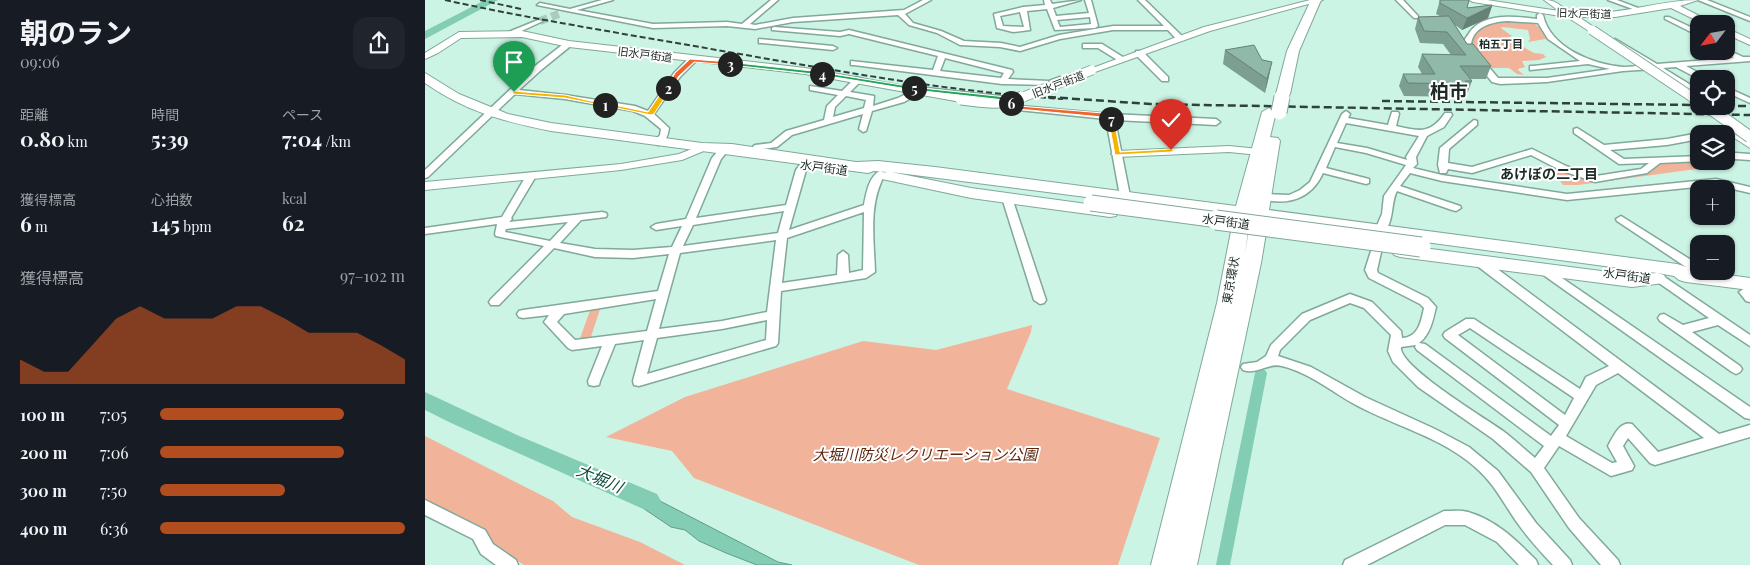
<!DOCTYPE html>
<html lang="ja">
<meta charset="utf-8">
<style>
:root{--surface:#171b24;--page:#20242c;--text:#f1f3f6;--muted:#9ea1a6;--accent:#b24d20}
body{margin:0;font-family:"Playfair Display","Noto Sans JP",serif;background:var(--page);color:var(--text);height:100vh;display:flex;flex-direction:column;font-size:19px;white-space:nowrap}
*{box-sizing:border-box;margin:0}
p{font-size:16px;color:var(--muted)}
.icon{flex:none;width:28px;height:28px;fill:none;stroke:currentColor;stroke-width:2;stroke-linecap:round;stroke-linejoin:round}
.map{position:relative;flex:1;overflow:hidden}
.side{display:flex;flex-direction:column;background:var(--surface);width:425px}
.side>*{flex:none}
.needle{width:32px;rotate:239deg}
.tools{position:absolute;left:1265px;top:15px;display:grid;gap:10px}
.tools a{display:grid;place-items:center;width:45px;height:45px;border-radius:10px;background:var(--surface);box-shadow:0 1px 4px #0004;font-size:25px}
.pin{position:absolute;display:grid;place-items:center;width:42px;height:42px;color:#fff;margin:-51px -21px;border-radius:50% 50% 50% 0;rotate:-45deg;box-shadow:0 0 5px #0007}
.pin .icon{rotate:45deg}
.km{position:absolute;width:25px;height:25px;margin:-12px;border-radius:50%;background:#222;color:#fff;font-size:14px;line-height:25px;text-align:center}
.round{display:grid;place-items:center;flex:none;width:52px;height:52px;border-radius:15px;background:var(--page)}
.summary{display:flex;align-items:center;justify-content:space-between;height:85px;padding:0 20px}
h1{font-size:28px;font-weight:700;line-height:38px}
.figures{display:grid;grid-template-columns:repeat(3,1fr);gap:8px;height:85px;padding:5px 20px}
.figures div{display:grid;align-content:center}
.figures b{font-size:21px;font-weight:700}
.figures small{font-size:14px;font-weight:400}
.figures p{font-size:14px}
.chart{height:140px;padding:10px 20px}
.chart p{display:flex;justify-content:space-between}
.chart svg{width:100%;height:90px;margin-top:5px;fill:var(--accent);opacity:.7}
ul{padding:0 20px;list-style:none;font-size:16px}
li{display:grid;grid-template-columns:80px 60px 1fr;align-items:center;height:38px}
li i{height:12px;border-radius:6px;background:var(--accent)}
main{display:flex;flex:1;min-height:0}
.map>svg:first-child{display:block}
.green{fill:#f2b39b}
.water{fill:#82cdb3;stroke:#639c89}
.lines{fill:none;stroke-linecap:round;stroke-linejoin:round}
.canal{fill:#82cdb3;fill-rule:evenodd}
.river{fill:#82cdb3;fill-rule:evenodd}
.minor-tunnel{stroke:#a8ccbe;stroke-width:8;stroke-dasharray:8 4;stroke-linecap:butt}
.minor-casing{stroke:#81a89a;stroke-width:3}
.tertiary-casing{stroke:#81a89a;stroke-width:2}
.trunk-casing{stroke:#81a89a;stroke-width:2}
.minor{fill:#fff;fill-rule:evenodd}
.tertiary{fill:#fff;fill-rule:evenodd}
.trunk{fill:#fff;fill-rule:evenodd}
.rail-far1{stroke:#2f413b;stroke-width:2;stroke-dasharray:6 3;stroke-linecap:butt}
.rail{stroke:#2f413b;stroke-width:2.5;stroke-dasharray:8 4;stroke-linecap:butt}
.tertiary-bridge-far1-casing{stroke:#81a89a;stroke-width:11;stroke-linecap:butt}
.tertiary-bridge-casing{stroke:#81a89a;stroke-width:13;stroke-linecap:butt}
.trunk-bridge-far2-casing{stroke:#81a89a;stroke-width:14;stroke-linecap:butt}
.trunk-bridge-far1-casing{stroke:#81a89a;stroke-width:17;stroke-linecap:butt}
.trunk-bridge-casing{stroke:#81a89a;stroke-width:21;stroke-linecap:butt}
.tertiary-bridge-far1{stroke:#fff;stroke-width:9}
.tertiary-bridge{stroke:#fff;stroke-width:11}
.trunk-bridge-far2{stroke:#fff;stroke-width:12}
.trunk-bridge-far1{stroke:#fff;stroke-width:15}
.trunk-bridge{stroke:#fff;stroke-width:19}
.wall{fill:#7d9f92}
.shaded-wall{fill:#668277}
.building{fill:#91b9aa;stroke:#668277}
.split-1{fill:#f5b400;stroke:#fff}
.split-2{fill:#f5b400;stroke:#fff}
.split-3{fill:#f0652b;stroke:#fff}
.split-4{fill:#22a559;stroke:#fff}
.split-5{fill:#22a559;stroke:#fff}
.split-6{fill:#22a559;stroke:#fff}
.split-7{fill:#f0652b;stroke:#fff}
.split-8{fill:#f5b400;stroke:#fff}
.labels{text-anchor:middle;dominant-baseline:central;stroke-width:4;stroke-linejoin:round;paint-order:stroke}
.far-street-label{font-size:11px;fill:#1c2b26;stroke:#fff}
.far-neighbourhood-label{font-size:11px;font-weight:bold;fill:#1c2b26;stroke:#fff}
.street-label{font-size:12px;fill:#1c2b26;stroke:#fff}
.neighbourhood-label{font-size:14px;font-weight:bold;fill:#1c2b26;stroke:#fff}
.near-park-label{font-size:15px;font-style:italic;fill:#5e250d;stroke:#fff}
.near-water-label{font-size:16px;font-style:italic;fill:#0d4c3c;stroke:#fff}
.far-town-label{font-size:19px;font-weight:bold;fill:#1c2b26;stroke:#fff}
</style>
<main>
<section class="side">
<div class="summary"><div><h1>朝のラン</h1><p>09:06</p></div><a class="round"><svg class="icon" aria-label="share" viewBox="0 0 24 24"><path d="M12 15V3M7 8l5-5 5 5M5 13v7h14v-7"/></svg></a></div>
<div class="figures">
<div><p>距離</p><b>0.80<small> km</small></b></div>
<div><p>時間</p><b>5:39</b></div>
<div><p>ペース</p><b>7:04<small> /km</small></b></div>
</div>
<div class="figures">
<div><p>獲得標高</p><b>6<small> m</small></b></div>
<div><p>心拍数</p><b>145<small> bpm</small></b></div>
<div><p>kcal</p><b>62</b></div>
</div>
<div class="chart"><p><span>獲得標高</span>97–102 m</p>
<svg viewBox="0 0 160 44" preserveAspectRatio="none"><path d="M0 44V32L10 38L20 38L30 25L40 12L50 6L60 12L70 12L80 12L90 6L100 6L110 12L120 19L130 19L140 19L150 25L160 32V44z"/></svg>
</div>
<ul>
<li><b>100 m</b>7:05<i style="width:75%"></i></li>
<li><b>200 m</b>7:06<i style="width:75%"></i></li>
<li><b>300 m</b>7:50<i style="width:51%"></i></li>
<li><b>400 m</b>6:36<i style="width:100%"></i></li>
</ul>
</section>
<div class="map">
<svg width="1325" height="565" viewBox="0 0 1325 565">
<rect width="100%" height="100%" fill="#cbf4e4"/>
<g class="green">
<path d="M1079,21H1105L1140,45L1136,46L1120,39L1103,42L1105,39L1103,30L1077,27L1076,28L1087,36L1082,38L1109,53L1118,54L1121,57L1114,60L1097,61L1100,67L1093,69V70L1099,75L1092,74L1084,68H1062L1045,49C1047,29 1061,25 1079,21Z"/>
<path d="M1290,161L1286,167L1153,185H1138L1124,165L1174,181L1226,172L1237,162Z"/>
<path d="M177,303L164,343L153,344L167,305Z"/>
<path d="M607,325L606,332L582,389L735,438L693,565H494L269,478L247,451L181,437L260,397L438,341L511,350Z"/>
<path d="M0,436L128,501L147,517L215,542L260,565H99L0,501Z"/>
</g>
<path class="water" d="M208,487L353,562L367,565H332L301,553L274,541L260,530L246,527L200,496Z"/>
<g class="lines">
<path class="canal" d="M836,369L840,370L842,373L805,565H791L830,373L832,370Z"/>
<g class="river">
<path d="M60,0H73L0,39V31Z"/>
<path d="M0,392L92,435L232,494L236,501L232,508L224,511L216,508L26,423L0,410Z"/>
</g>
<path class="minor-tunnel" d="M115,21L134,14"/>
<defs>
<g id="minor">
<path d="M177,0H188L152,10L228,24L302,22L317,24L346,0H353L325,24L330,25L368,18L479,10L498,0H506L480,14L488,23L516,31L539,41L576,43L595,47L634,35L688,26H739L713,0H720L759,38L752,40L743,30H688L635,39L595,51L575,47L535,45L512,33L484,25L473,15L368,22L330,29L302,26L228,28L112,5L115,3L145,9Z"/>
<path d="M619,0H625L627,4L656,0L628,8L631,16L664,13L660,0H666L673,26L670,28L630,30L622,9L602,11L605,30L588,32L572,28L569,14L598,7L620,5ZM595,12L599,27L578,26L575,16ZM665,17L666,24L635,27L632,20Z"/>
<path d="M971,0H978L993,16V18H989Z"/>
<path d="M1183,0H1192L1221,11L1216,12Z"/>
<path d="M1273,0H1282L1325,17V21Z"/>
<path d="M1115,13L1118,15C1125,48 1169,65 1199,67C1207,67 1215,65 1222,65L1187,43L1186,41L1190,39L1232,64L1309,58L1298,53L1297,51H1301V49L1318,57H1325V61L1261,66L1285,79H1274L1251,67L1238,68L1274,90V96L1229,69L1198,71L1122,82L1075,84L1067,82L1038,46C1038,41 1040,39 1043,35C1056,12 1089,16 1112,19V15ZM1082,21L1113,23L1123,39L1155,61L1108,66H1105V70L1163,64L1185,69L1122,78H1073L1046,46C1047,27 1066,22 1082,21Z"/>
<path d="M1240,17H1244L1274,31V36L1240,19Z"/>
<path d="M113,20L118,21L88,35L81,33Z"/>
<path d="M349,27L415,32L424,30L587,70L588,72L583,79L624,81L635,77L639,79L625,85L577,84L429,65H426V61L508,70L513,56L424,34L415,36L347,30V28ZM520,58L579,73L576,78L515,71Z"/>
<path d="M334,39L408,46L412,48L408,50L337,43H334Z"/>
<path d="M141,42L148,44L116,70L94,90L140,95L210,106L223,111L249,73L264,58H270V62L255,77L229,114L244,128C243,135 241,143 233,145L229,142L235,135L236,129L220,116L208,111L140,99L90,94L3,177L0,178V170L110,66Z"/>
<path d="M658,44H677L701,59L694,61L673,48H658Z"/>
<path d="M711,51H717L743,77V81H737L711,55Z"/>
<path d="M431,77L438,79L425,92L449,96L448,106L473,98L487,91L480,88L484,86L581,97L595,106L685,114L791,119L795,122L791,125L690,120L705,196L700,199L695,196L681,119L593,110L579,101L497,92L479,102L447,111L441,131L438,132L434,129L438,114L367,135L352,147L336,149L330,154H324L322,152L330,145L346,143L361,131L399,120L402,106L413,95L385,90V86L417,91ZM421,96L441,100L439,108L408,117L410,107Z"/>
<path d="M1301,87L1325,98V103L1301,92Z"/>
<path d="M921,111L925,114L923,118L963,125L967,112H973L974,114L971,126C994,131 1005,135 1020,113H1026L1027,115L1019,127L1002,136L991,157L992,164L988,168L1017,175L1142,194L1291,179L1325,187V193L1291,185L1142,200L1017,181L985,173L975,186L1035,206L1036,208L1031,211L1027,210L972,191C965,203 970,228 955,233L950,230L957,214L959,196L981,165L941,153L910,147L901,168L944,179V183L941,184L898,173C886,199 863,206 836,199L834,197L839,194L864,195L875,190L885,182L917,114ZM921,123L994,136L981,157L982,160L942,148L912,143Z"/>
<path d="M1049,120L1052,121V125L1024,149L1023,163L1047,167L1107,149L1141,166L1171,176L1216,169L1224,163L1194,164L1149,133V129L1152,128L1179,145L1242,139L1274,133L1276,134H1274V139L1242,145L1185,150L1199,159L1274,156V161H1276L1235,163L1222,173L1170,182L1135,170L1106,155L1047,173L1023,169L1021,173H1015L1013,165L1015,148Z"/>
<path d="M1307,129L1310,130V134L1301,135V134H1288Z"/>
<path d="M296,150L301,153L296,159L271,218L361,205L371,170L377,162H383L385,164L381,170L364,230L439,205C441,194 444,176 455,171L458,172L460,174C443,204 449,239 450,272L441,278L356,291L353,343L351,346L214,386L209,385L208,381L219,340L190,344L175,381L174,385L169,386L164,385L163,381L177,346L147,350L143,348L119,322L124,315L98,318L94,317L92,314L94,311L98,310L233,291L244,254L208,258L170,257L129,248L74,305H66L64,302L66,299L119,246L71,236L70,234L72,224L0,234V228L77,217L101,176L106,173L111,176L86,218L87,219L84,222L177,212L181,213L182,215L181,217L156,220L135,243L170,249L208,250L247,247L257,226L231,230L226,227L231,224L261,219L287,158L293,151ZM359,211L353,233L258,246L268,225ZM439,212L438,270L424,273L423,255L418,251L413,255L412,275L357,283L362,238ZM143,222L125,241L80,232L81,229ZM351,240L342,312L297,321L234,329L255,253ZM231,299L222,331L150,340L132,322L139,314ZM342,320L341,340L222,374L232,338L297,329Z"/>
<path d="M1310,153L1325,154V160L1310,159L1301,161V155Z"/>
<path d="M584,195L589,198L588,201L621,300L619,303L615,304L609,300L578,201L581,196Z"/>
<path d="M1196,216L1274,265V271H1279L1278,273H1270L1192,221L1191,219Z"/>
<path d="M952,245L957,248L952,270L953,273L1003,298L1011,307C1008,320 1005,335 994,343L1000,344L1126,436L1134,425L1020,338L1018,335L1020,332L1041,319H1049L1155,389L1161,377L1184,366L1051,265L1050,262L1051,259H1059L1294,434L1325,425V437L1230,465L1225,463L1203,438L1198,446L1209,466L1207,470L1186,476L1134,446L1119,468L1154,518L1193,560L1195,565H1176L1144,528L1106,472L1068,439L993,387L968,362L963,351L966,335L939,308L925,303L885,320L855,350L853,356L886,367L940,397L1010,429L1044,447L1073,471L1111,523L1145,560L1147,565H1128C1115,551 1102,537 1091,521C1078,502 1068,482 1050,467C1016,437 970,426 931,405C907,392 885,373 857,366C843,362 833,375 818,370L816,367L818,364L832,362L841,356L846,345L877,314L925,294L947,302L976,331L977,338C994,337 996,321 999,308L995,304L944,278L940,270L947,248ZM1045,328L1149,398L1140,415L1033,335ZM991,345L990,347L992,350L1119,446L1110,458C1099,449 1089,439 1078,431C1060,418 973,366 976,347ZM1193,373L1279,438L1233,452L1207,424C1195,420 1188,437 1183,446L1192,462L1187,463L1141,436L1171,385Z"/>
<path d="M1121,267L1325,407V419L1320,418L1117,274L1115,271Z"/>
<path d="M1238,276L1325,335V346L1293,325L1267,332L1315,366L1317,369L1315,372L1311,374L1307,372L1235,321L1233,318L1235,315L1239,314L1258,325L1284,318L1234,283L1232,280Z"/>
<path d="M1320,288L1325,290V302L1321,301L1314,292Z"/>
<path d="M0,500L60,530L68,544L91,560L93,565H71L56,554L48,539L0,515Z"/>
<path d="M1019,511C1027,511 1036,510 1043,512C1071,520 1091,540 1111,560L1113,565H1094L1072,542L1040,525H1020L942,565H918L920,560Z"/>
</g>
<g id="tertiary">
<path d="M885,0H898L785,31L670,72L667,73L662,70L779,27Z"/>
<path d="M1044,0H1062L1134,11L1119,0C1134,0 1135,8 1146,12C1152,14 1160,12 1166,13C1203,13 1237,0 1273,0L1255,6L1290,24H1279L1246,8L1190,17H1154L1170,28V32L1167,33L1142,17L1048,2Z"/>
<path d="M1301,28L1325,39V45L1301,34Z"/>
<path d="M97,31L144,41L380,68L536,96L541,99L536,102L380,74L144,47L97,37L36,38L13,53L0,59V53L34,32Z"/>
<path d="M1307,129L1325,140V148L1303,134L1302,132L1303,130Z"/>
<path d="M277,145L283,148L281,150L257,160L196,170L0,190V182L196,164L254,154Z"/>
<path d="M804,146L844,150L850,153L844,156L804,152L692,157L686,154L692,151Z"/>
</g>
<g id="trunk">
<path d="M886,0H896L874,51L865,94L863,97H853L851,94L862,51Z"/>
<path d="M0,73L34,94L83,114L126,123L277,143L307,144L431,162L453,161L510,167L811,206L837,112L844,108L851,112L845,137L853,138L855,141L844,210L1252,264L1274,271L1325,278V290L1261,282L1254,280L1249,276L1233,273L1239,275L1241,279L1239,283L1207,287L975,257L969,255L966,251L969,247L975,245L1207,275L1232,273L843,221L836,263L772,565H726L792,303L809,216L466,172L546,188L691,208L693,212L691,216L685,217L546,198L457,179L455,176L457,173L462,172L449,171L443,173L126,131C77,121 42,112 0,83ZM825,218H826L820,253Z"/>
</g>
</defs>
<use href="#minor" class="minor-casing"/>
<use href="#tertiary" class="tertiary-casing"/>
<use href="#trunk" class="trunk-casing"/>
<use href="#minor" class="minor"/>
<use href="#tertiary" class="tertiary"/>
<use href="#trunk" class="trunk"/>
<g class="rail-far1">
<path d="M20,0C116,21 213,36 309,53C419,72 528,92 638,99"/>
<path d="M55,0L96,9"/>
</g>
<g class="rail">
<path d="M623,97L725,104L1325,115"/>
<path d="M957,101L1274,105"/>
<path d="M1301,106H1325"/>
</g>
<defs>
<g id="tertiary-bridge-far1">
<path d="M1167,30L1270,99"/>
<path d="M593,99L667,70"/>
</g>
<g id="tertiary-bridge">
<path d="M1268,97L1274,101"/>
<path d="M536,99C557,102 577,105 597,97"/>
<path d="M1282,106L1325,137"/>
</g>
<path id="trunk-bridge-far2" d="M857,99L858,94"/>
<g id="trunk-bridge-far1">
<path d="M854,112L857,97"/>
<path d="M666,203L801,221"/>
</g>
<path id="trunk-bridge" d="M791,220L996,247"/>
</defs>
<use href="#tertiary-bridge-far1" class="tertiary-bridge-far1-casing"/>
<use href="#tertiary-bridge" class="tertiary-bridge-casing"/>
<use href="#trunk-bridge-far2" class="trunk-bridge-far2-casing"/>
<use href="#trunk-bridge-far1" class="trunk-bridge-far1-casing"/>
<use href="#trunk-bridge" class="trunk-bridge-casing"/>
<use href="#tertiary-bridge-far1" class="tertiary-bridge-far1"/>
<use href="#tertiary-bridge" class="tertiary-bridge"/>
<use href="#trunk-bridge-far2" class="trunk-bridge-far2"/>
<use href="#trunk-bridge-far1" class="trunk-bridge-far1"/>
<use href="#trunk-bridge" class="trunk-bridge"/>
</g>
<g class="wall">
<path d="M1015,0H1044L1042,8L1067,6L1063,18L1037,30L1030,25L1042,44L1066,66L1061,79H1045L1047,81L1042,94H1038L1037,97L979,96L974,86L978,74H997L993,67L997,54L1026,55L1018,44L995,43L990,29L993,17L1015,16L1011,14Z"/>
<path d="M800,50L847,62L840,93L798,64Z"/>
</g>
<g class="shaded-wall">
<path d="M1067,6L1063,18L1037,30L1042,18Z"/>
<path d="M847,62L844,76L840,93L842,79Z"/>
</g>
<g class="building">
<path d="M1015,0H1044L1042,8L1067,5V6L1042,18L1015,3Z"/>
<path d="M1024,16L1042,44H1048L1066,66H1035L1047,81H1040L1042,84L983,83L978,74H1010L997,54L1041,55L1022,32L999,31L993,17Z"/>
<path d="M829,45L837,60L847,62L842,79L800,50Z"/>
</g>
<path class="split-1" d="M87,91L140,95L183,105L180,106L140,98L89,94Z"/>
<path class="split-2" d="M241,86L246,88L229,114L226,115L177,105L180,103L223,112Z"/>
<path class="split-3" d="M265,59L305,62L308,64L305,65L269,62L254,76L245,89H241L250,73Z"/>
<path class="split-4" d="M303,62L397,72L400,74L397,75L305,65Z"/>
<path class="split-5" d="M395,72L489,87L492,88L489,90L397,75Z"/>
<path class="split-6" d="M487,87L581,97L589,103L586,104L579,100L489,90Z"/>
<path class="split-7" d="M584,101H588L594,106L678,113L689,119L686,120L677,117L593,109L584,104Z"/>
<path class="split-8" d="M683,117L689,119L695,152L746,149L749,150L746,152L690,155Z"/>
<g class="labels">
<g class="far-street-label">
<text transform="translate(1159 13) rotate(2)">旧水戸街道</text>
<text transform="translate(220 54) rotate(7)">旧水戸街道</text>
<text transform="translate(633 84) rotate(-21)">旧水戸街道</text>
</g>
<g class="far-neighbourhood-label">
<text x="1076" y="43">柏五丁目</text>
</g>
<g class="street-label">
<text transform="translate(399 167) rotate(8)">水戸街道</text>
<text transform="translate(801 221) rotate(8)">水戸街道</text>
<text transform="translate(1202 275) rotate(8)">水戸街道</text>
<text transform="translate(805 280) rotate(-80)">東京環状</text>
</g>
<g class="neighbourhood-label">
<text x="1124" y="173">あけぼの二丁目</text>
</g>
<g class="near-park-label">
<text x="500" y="454">大堀川防災レクリエーション公園</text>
</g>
<g class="near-water-label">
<text transform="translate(175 478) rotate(23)">大堀川</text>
</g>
<g class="far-town-label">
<text x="1024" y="90">柏市</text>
</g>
</g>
</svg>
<div class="tools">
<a><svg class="needle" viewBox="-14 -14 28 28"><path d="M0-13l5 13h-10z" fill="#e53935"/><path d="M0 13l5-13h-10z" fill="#9ea1a6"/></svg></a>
<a><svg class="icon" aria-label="locate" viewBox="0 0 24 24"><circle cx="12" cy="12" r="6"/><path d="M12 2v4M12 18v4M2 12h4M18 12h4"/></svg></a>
<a><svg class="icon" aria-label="layers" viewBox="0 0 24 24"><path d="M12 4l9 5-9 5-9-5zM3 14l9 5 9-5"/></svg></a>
<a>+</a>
<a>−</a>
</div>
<div class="pin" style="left:89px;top:92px;background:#1e9e55"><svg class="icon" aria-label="arrive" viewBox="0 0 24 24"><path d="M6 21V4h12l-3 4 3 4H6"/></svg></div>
<div class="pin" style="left:746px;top:150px;background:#d93025"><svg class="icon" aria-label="check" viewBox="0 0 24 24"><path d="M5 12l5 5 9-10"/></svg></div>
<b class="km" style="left:180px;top:105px">1</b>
<b class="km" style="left:243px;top:88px">2</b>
<b class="km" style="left:305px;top:64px">3</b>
<b class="km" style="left:397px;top:74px">4</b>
<b class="km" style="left:489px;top:88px">5</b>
<b class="km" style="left:586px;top:103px">6</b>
<b class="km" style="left:686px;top:119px">7</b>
</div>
</main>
